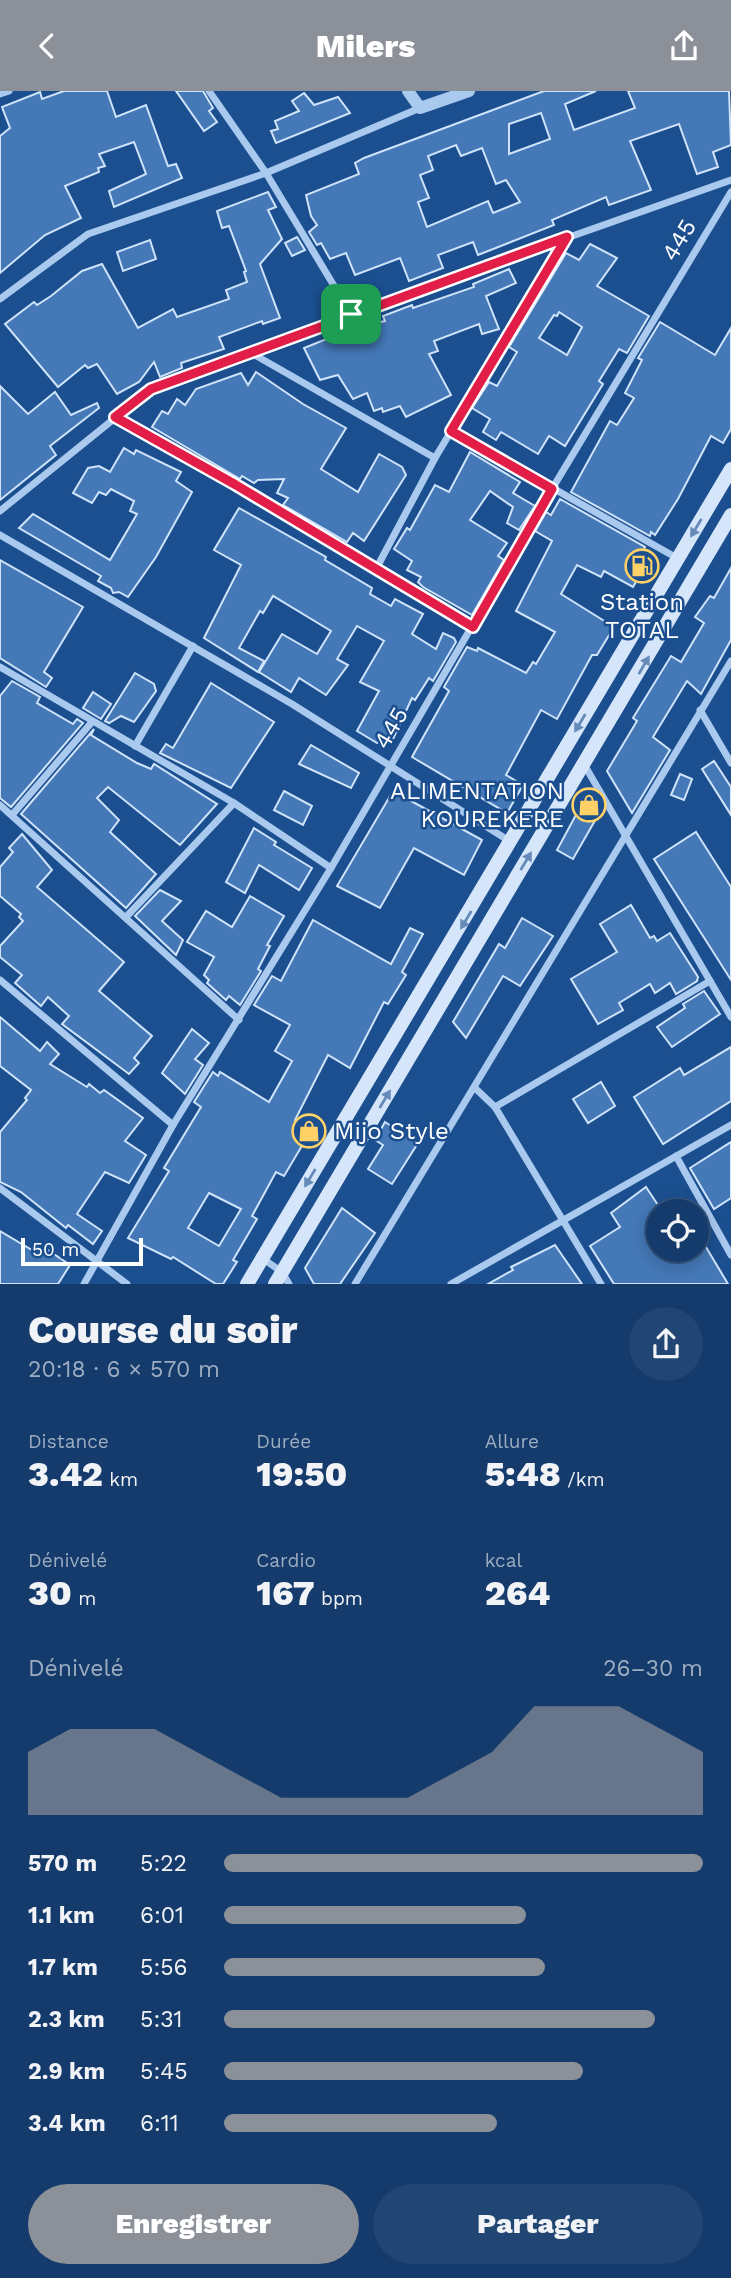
<!DOCTYPE html>
<html lang="fr">
<meta charset="utf-8">
<style>
:root{--surface:#143b6b;--page:#214673;--text:#f1f3f6;--muted:#9dadc1;--line:#33557e;--accent:#8c9099}
body{margin:0;font-family:"Work Sans",sans-serif;background:var(--page);color:var(--text);height:100vh;display:flex;flex-direction:column;font-size:26px;white-space:nowrap}
*{box-sizing:border-box;margin:0}
p{font-size:23px;color:var(--muted)}
.icon{flex:none;width:38px;height:38px;fill:none;stroke:currentColor;stroke-width:2;stroke-linecap:round;stroke-linejoin:round}
.map{position:relative;height:1193px;overflow:hidden}
.panel{display:flex;flex-direction:column;background:var(--surface);flex:1}
.panel>*{flex:none}
.tools{position:absolute;left:646px;top:1108px;display:grid;gap:14px}
.tools a{display:grid;place-items:center;width:63px;height:63px;border-radius:50%;background:var(--surface);box-shadow:0 4px 18px #0003,0 0 0 2px var(--line);font-size:35px}
.scale{position:absolute;left:21px;bottom:18px;width:122px;box-sizing:border-box;padding-left:7px;border:4px solid #fff;border-top:0;font-size:19px;line-height:24px;white-space:nowrap;color:#fff;-webkit-text-stroke:5px #1b4f8f;paint-order:stroke}
.pin{position:absolute;display:grid;place-items:center;width:60px;height:60px;color:#fff;margin:-30px;border-radius:14px;box-shadow:0 4px 10px #0006}
.round{display:grid;place-items:center;flex:none;width:74px;height:74px;border-radius:37px;background:var(--page)}
.summary{display:flex;align-items:center;justify-content:space-between;height:119px;padding:0 28px}
h1{font-size:38px;font-weight:800;line-height:52px}
.figures{display:grid;grid-template-columns:repeat(3,1fr);gap:10px;height:119px;padding:7px 28px}
.figures div{display:grid;align-content:center}
.figures b{font-size:35px;font-weight:800}
.figures small{font-size:19px;font-weight:400}
.figures p{font-size:19px}
.chart{height:196px;padding:14px 28px}
.chart p{display:flex;justify-content:space-between}
.chart svg{width:100%;height:126px;margin-top:7px;fill:var(--accent);opacity:.7}
.action{display:flex;gap:14px;margin-top:auto;padding:14px 28px}
.action a{flex:1;height:80px;border-radius:42px;background:var(--accent);color:#fff;font-size:28px;font-weight:800;line-height:80px;text-align:center}
.action a+a{background:var(--page);color:var(--text)}
ul{padding:0 28px;list-style:none;font-size:23px}
li{display:grid;grid-template-columns:112px 84px 1fr;align-items:center;height:52px}
li i{height:18px;border-radius:9px;background:var(--accent)}
header{display:flex;justify-content:space-between;align-items:center;height:91px;padding:0 28px;background:var(--accent);color:#fff;font-size:32px;font-weight:800}
.map>svg:first-child{display:block}
.building{fill:#4478b7;stroke:#cfe3fa;stroke-width:2;fill-rule:evenodd}
.lines{fill:none;stroke-linecap:round;stroke-linejoin:round}
.minor{stroke:#a9c9ee;stroke-width:7}
.tertiary{stroke:#a9c9ee;stroke-width:12}
.secondary{stroke:#d6e6fa;stroke-width:14}
.oneway{fill:#668bba}
.route-casing{stroke:#fff;stroke-width:14}
.route{stroke:#e11d48;stroke-width:9}
.labels{text-anchor:middle;dominant-baseline:central;stroke-width:5;stroke-linejoin:round;paint-order:stroke}
.street-label{font-size:24px;fill:#fff;stroke:#1b4f8f}
.poi-label{font-size:24px;fill:#fff;stroke:#1b4f8f}
</style>
<header><svg class="icon" aria-label="back" viewBox="0 0 24 24"><path d="M15 5l-7 7 7 7"/></svg>Milers<svg class="icon" aria-label="share" viewBox="0 0 24 24"><path d="M12 15V3M7 8l5-5 5 5M5 13v7h14v-7"/></svg></header>
<div class="map">
<svg width="731" height="1193" viewBox="0 0 731 1193">
<rect width="100%" height="100%" fill="#1b4f8f"/>
<g class="building">
<path d="M64,0H107L116,26L146,14L168,75L176,73L182,87L114,116L109,100L146,83L134,51L99,63L105,75L98,77L99,81L65,95L81,127L45,144L0,182V45L10,37L2,16L40,1L42,8Z"/>
<path d="M176,0H203L213,17L209,20L217,31L204,40Z"/>
<path d="M544,0H596L565,13L574,39L635,17L628,0H729L731,54L713,61L718,76L697,83L679,33L630,50L651,99L609,114L606,106L552,129L554,134L478,164L473,151L438,164L443,177L409,190L400,167L355,184L346,162L330,168L321,152L317,154L309,141L317,134L311,125L306,104L359,83L355,72L364,67ZM541,22L550,48L509,63V33ZM456,54L461,65L482,57L496,93L506,89L520,111L493,122L488,110L427,136L418,111L429,107L420,84L433,79L428,65Z"/>
<path d="M304,2L314,14L338,6L350,22L276,52L271,40L278,38L275,30L299,20L292,10Z"/>
<path d="M268,101L276,116L268,119L282,148L260,173L280,227L263,233L262,230L219,246L224,258L181,272L182,277L160,286L154,271L139,291L117,303L97,273L88,277L85,274L58,296L5,233L34,211L37,214L51,205L82,180L102,173L138,237L173,218L177,226L229,208L226,199L247,191L244,181L246,180L229,135L222,137L217,120Z"/>
<path d="M297,146L305,159L292,165L285,152Z"/>
<path d="M150,149L156,168L123,180L117,161Z"/>
<path d="M590,153L617,167L597,195L649,225L627,262L619,258L599,290L603,293L565,355L549,345L538,363L501,341L496,349L483,341L490,328L472,317L489,291L497,295L517,261L509,256L566,162L579,169ZM559,221L582,236L567,264L539,247L554,224L557,225Z"/>
<path d="M509,178L516,192L486,205L499,238L482,243L479,233L434,250L438,260L429,263L451,304L406,326L400,315L383,321L382,317L374,320L367,302L353,308L338,284L320,289L304,257L354,237L385,230L383,225L412,214L413,217L474,196L473,193Z"/>
<path d="M660,231L715,264L731,237V338L723,352L711,345L678,408L655,444L651,441L650,445L571,401L610,330L617,334L634,307L625,302L642,269L638,267Z"/>
<path d="M256,281L303,313L346,337L321,378L358,401L379,363L402,376L406,384L364,450L353,442L347,451L283,414L288,407L277,402L284,388L258,389L254,392L242,385L240,388L152,336L162,320L168,323L177,308L185,314L196,298L241,282L248,294Z"/>
<path d="M0,295L28,323L55,301L71,324L97,312L99,317L50,355L56,364L0,409Z"/>
<path d="M124,357L134,363L136,359L181,381L176,390L192,401L156,466L128,506L119,501L113,502L111,497L98,490L101,485L19,437L33,423L110,469L137,423L130,420L134,410L111,398L106,404L99,401L92,412L73,402L88,377L99,375L110,381Z"/>
<path d="M470,361L520,391L513,402L535,415L519,439L507,432L513,416L490,400L470,429L507,452L498,465L504,469L472,524L423,496L418,491L421,486L407,479L412,470L394,458L407,437L410,439L435,394L449,401Z"/>
<path d="M560,408L645,456L635,477L642,480L633,496L604,480L601,486L577,474L561,503L614,536L597,564H592L557,628L541,619L506,684L523,694L507,722L412,666L449,600L444,596L467,556L477,560L478,557L526,582L533,571L536,573L555,541L516,520L552,450L535,440L546,421L551,424Z"/>
<path d="M239,417L326,466L325,469L372,497L370,503L391,515L395,508L423,523L412,543L436,558L443,542L454,547L456,551L433,590L429,587L415,609L412,607L393,648L377,652L357,640L379,600L360,591L384,550L357,535L337,568L348,574L326,604L299,587L291,601L259,581L282,543L317,563L331,540L273,505L263,522L260,520L239,557L264,570L258,581L204,547L241,474L214,459Z"/>
<path d="M0,469L83,516L44,581L52,587L46,596L0,567Z"/>
<path d="M731,477V549L701,603L687,590L653,646L670,659L632,722L607,680L637,630L633,627L671,565L681,571L704,532L695,526L710,505L714,507Z"/>
<path d="M135,582L154,593L156,600L134,631L121,625L109,632L105,630Z"/>
<path d="M12,590L40,606L37,612L73,633L77,628L83,632L11,716L0,707V605Z"/>
<path d="M211,592L274,631L231,697L160,662L166,653L173,657Z"/>
<path d="M93,601L111,613L101,628L83,617Z"/>
<path d="M94,638L91,644L137,672L151,678L154,673L217,713L180,754L108,696L97,707L119,729L110,741L156,783L126,817L21,723Z"/>
<path d="M311,654L359,682L351,697L299,673Z"/>
<path d="M714,670L731,696V724L702,678Z"/>
<path d="M680,683L692,688L684,709L671,704Z"/>
<path d="M284,700L312,715L303,734L274,719Z"/>
<path d="M393,700L482,749L464,784L414,757L380,817L337,795Z"/>
<path d="M584,709L601,719L573,768L557,759Z"/>
<path d="M254,737L276,751L274,754L312,777L299,799L259,774L245,802L226,791Z"/>
<path d="M696,741L731,796V889L654,768Z"/>
<path d="M22,743L52,779L37,796L124,871L99,900L152,945L134,967L139,972L129,983L62,933L69,925L48,906L41,915L15,892L22,884L0,866V855L23,830L19,826L21,823L0,805V776L13,761L9,757Z"/>
<path d="M160,799L181,810L162,830L183,849L176,864L135,825Z"/>
<path d="M250,805L284,825L267,854L270,855L258,878L261,880L240,914L229,905L226,909L207,892L209,889L204,884L214,866L187,851L206,820L232,836Z"/>
<path d="M631,814L650,847L654,845L657,850L670,842L698,886L697,890L676,903L670,892L655,902L650,893L619,912L623,919L598,933L571,888L617,861L600,833Z"/>
<path d="M522,827L553,845L520,895L503,885L466,947L453,931L499,853L505,857Z"/>
<path d="M313,829L391,873L410,837L423,843L402,881L406,884L388,913L384,911L350,977L328,964L295,1029L312,1038L284,1085L276,1081L252,1125L257,1128L233,1169L237,1171L223,1193H216L173,1166L171,1168L128,1147L169,1080L164,1077L201,1016L194,1011L213,981L218,985L220,981L269,1011L292,970L275,960L290,934L254,914L272,885L281,890ZM209,1102L241,1118L219,1155L188,1137Z"/>
<path d="M704,900L720,923L672,956L657,936L685,917L683,913Z"/>
<path d="M0,926L40,960L47,951L59,963L50,973L87,996L89,993L100,1002L104,999L143,1027L125,1050L146,1064L129,1092L105,1081L77,1123L102,1140L93,1153L68,1134L66,1137L21,1101L0,1091V1041L27,1009L25,1007L31,999L0,975Z"/>
<path d="M192,938L209,952L195,968L203,974L185,1003L162,982Z"/>
<path d="M731,956V1010L663,1053L634,1006L680,977L684,984Z"/>
<path d="M601,991L615,1015L588,1032L573,1008Z"/>
<path d="M385,1031L418,1052L392,1093L368,1078L383,1054L375,1049Z"/>
<path d="M731,1051V1107L714,1118L690,1077Z"/>
<path d="M646,1096L658,1114V1158H682L687,1167L706,1156L728,1193H614L590,1155L620,1136L611,1122Z"/>
<path d="M342,1117L375,1142L340,1193H314L305,1177Z"/>
<path d="M0,1140L37,1162L42,1155L70,1174L58,1193H0Z"/>
<path d="M555,1154L582,1193H488L513,1179L511,1176Z"/>
</g>
<g class="lines">
<g class="minor">
<path d="M209,0L266,82L351,223"/>
<path d="M0,3L9,0"/>
<path d="M0,208L88,143L266,82L420,17"/>
<path d="M253,263L435,367"/>
<path d="M115,326L236,394L473,536"/>
<path d="M451,340L677,467"/>
<path d="M0,420L151,298L253,263L351,223L731,89"/>
<path d="M0,444L292,613L511,751"/>
<path d="M375,480L435,367L567,147"/>
<path d="M0,576L234,712L331,777"/>
<path d="M700,619L731,672"/>
<path d="M135,655L193,555"/>
<path d="M585,675L731,926"/>
<path d="M0,714L239,929"/>
<path d="M12,724L92,631"/>
<path d="M127,825L234,712"/>
<path d="M0,889L173,1034"/>
<path d="M476,998L495,1016L601,1193"/>
<path d="M495,1016L710,890"/>
<path d="M676,1065L731,1164"/>
<path d="M0,1097L127,1193"/>
<path d="M262,1167L282,1181L289,1193"/>
<path d="M84,1193L173,1034L331,777L552,398L731,101"/>
<path d="M355,1193L731,570"/>
<path d="M451,1193L731,1034"/>
</g>
<path class="tertiary" d="M408,0L420,17L469,0"/>
<g class="secondary">
<path d="M247,1193L731,378"/>
<path d="M275,1193L731,424"/>
</g>
</g>
<defs><path id="oneway-solid" d="M-6-.8H1V-3.2L6.5 0L1 3.2V.8H-6Z" transform="scale(1.75)"/></defs>
<g class="oneway">
<use href="#oneway-solid" transform="translate(696 437) rotate(121)"/>
<use href="#oneway-solid" transform="translate(644 574) rotate(-60)"/>
<use href="#oneway-solid" transform="translate(580 632) rotate(121)"/>
<use href="#oneway-solid" transform="translate(526 770) rotate(-59)"/>
<use href="#oneway-solid" transform="translate(466 829) rotate(121)"/>
<use href="#oneway-solid" transform="translate(385 1008) rotate(-59)"/>
<use href="#oneway-solid" transform="translate(310 1087) rotate(121)"/>
</g>
<g class="lines">
<defs>
<path id="route" d="M567,146L451,340L552,398L473,536L236,394L115,326L151,298Z"/>
</defs>
<use href="#route" class="route-casing"/>
<use href="#route" class="route"/>
</g>
<defs>
<symbol id="fuel-ring" viewBox="-11 -11 22 22"><circle r="9.5" fill="#1b4f8f" stroke="#ffd166" stroke-width="1.5"/><path d="M-5.5-6h7V0h2V4h1.3V-2.5L3-4.5l.8-.8L6-3V5H2.5V1h-1V6h-7ZM-4.2-4.7v3.2H.2V-4.7Z" fill="#ffd166"/></symbol>
<symbol id="shop-ring" viewBox="-11 -11 22 22"><circle r="9.5" fill="#1b4f8f" stroke="#ffd166" stroke-width="1.5"/><path d="M-5-2.5h2.3a2.7 3.5 0 0 1 5.4 0H5L5.5 6h-11ZM-1.5-2.5h3a1.5 2.3 0 0 0-3 0Z" fill="#ffd166"/></symbol>
</defs>
<g fill-rule="evenodd">
<use href="#fuel-ring" x="623" y="456" width="38" height="38"/>
<use href="#shop-ring" x="570" y="695" width="38" height="38"/>
<use href="#shop-ring" x="290" y="1021" width="38" height="38"/>
</g>
<g class="labels">
<g class="street-label">
<text transform="translate(679 149) rotate(-59)">445</text>
<text transform="translate(391 637) rotate(-60)">445</text>
</g>
<g class="poi-label">
<text x="642" y="511">Station<tspan x="642" dy="28">TOTAL</tspan></text>
<text x="564" y="700" text-anchor="end">ALIMENTATION<tspan x="564" dy="28">KOUREKERE</tspan></text>
<text x="334" y="1040" text-anchor="start">Mijo Style</text>
</g>
</g>
</svg>
<div class="tools">
<a><svg class="icon" aria-label="locate" viewBox="0 0 24 24"><circle cx="12" cy="12" r="6"/><path d="M12 2v4M12 18v4M2 12h4M18 12h4"/></svg></a>
</div>
<div class="scale">50 m</div>
<div class="pin" style="left:351px;top:223px;background:#1e9e55"><svg class="icon" aria-label="arrive" viewBox="0 0 24 24"><path d="M6 21V4h12l-3 4 3 4H6"/></svg></div>
</div>
<section class="panel">
<div class="summary"><div><h1>Course du soir</h1><p>20:18 · 6 × 570 m</p></div><a class="round"><svg class="icon" aria-label="share" viewBox="0 0 24 24"><path d="M12 15V3M7 8l5-5 5 5M5 13v7h14v-7"/></svg></a></div>
<div class="figures">
<div><p>Distance</p><b>3.42<small> km</small></b></div>
<div><p>Durée</p><b>19:50</b></div>
<div><p>Allure</p><b>5:48<small> /km</small></b></div>
</div>
<div class="figures">
<div><p>Dénivelé</p><b>30<small> m</small></b></div>
<div><p>Cardio</p><b>167<small> bpm</small></b></div>
<div><p>kcal</p><b>264</b></div>
</div>
<div class="chart"><p><span>Dénivelé</span>26–30 m</p>
<svg viewBox="0 0 160 44" preserveAspectRatio="none"><path d="M0 44V22L10 14L20 14L30 14L40 22L50 30L60 38L70 38L80 38L90 38L100 30L110 22L120 6L130 6L140 6L150 14L160 22V44z"/></svg>
</div>
<ul>
<li><b>570 m</b>5:22<i style="width:100%"></i></li>
<li><b>1.1 km</b>6:01<i style="width:63%"></i></li>
<li><b>1.7 km</b>5:56<i style="width:67%"></i></li>
<li><b>2.3 km</b>5:31<i style="width:90%"></i></li>
<li><b>2.9 km</b>5:45<i style="width:75%"></i></li>
<li><b>3.4 km</b>6:11<i style="width:57%"></i></li>
</ul>
<div class="action"><a>Enregistrer</a><a>Partager</a></div>
</section>
